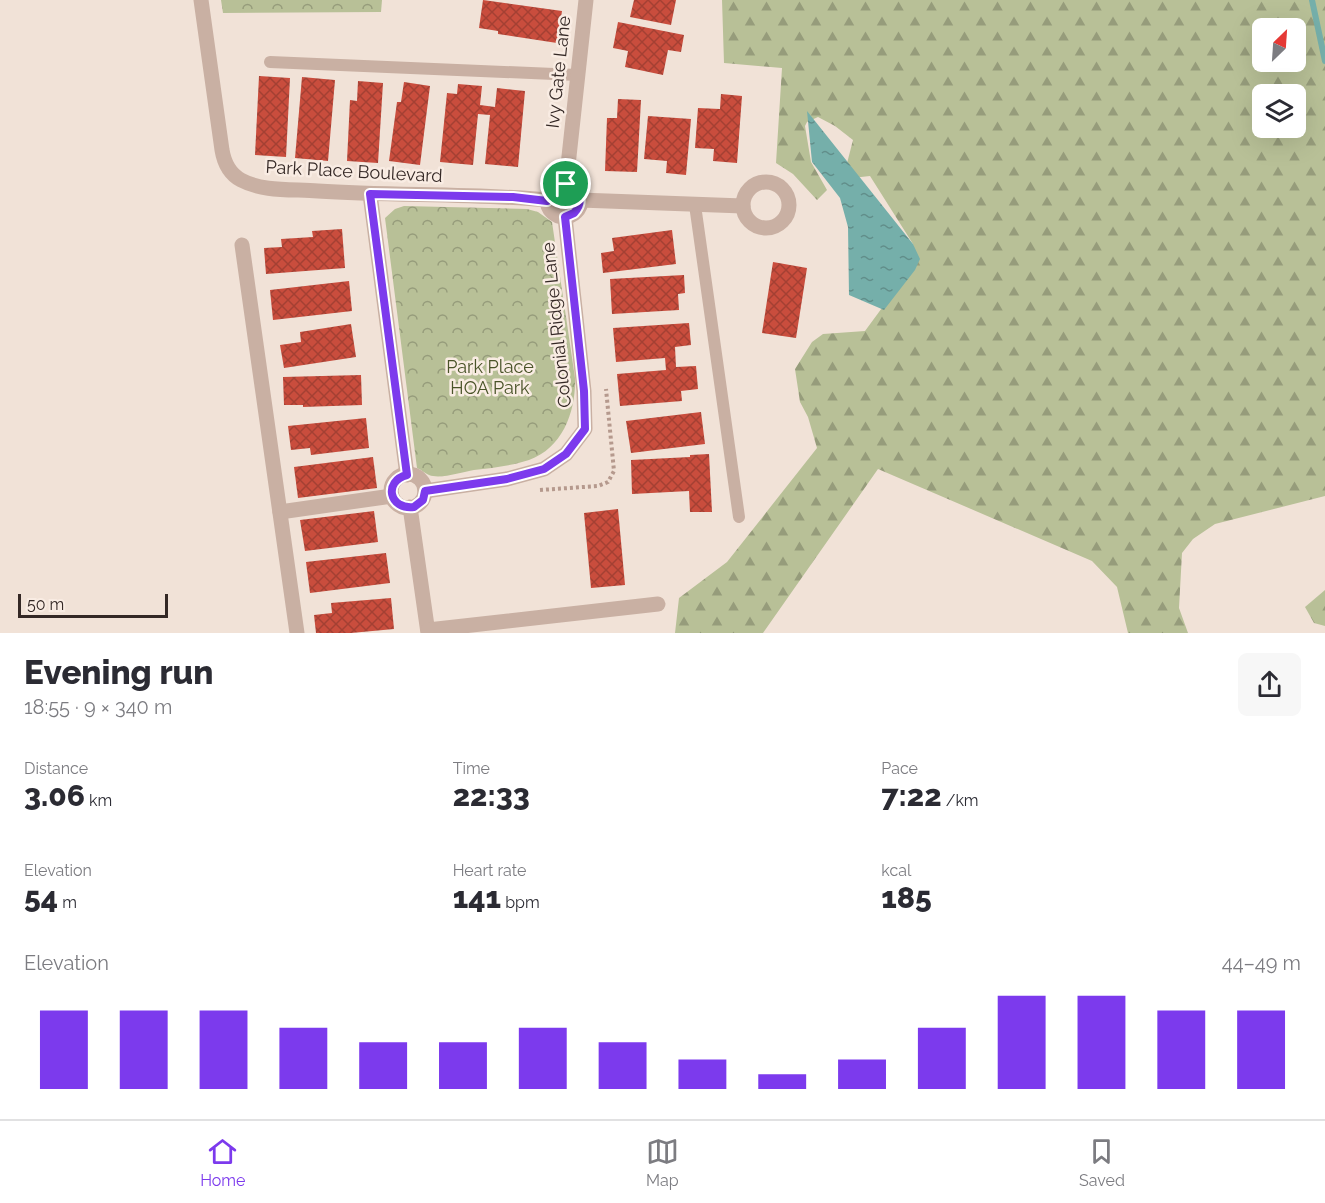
<!DOCTYPE html>
<meta charset="utf-8">
<style>
:root{--surface:#fff;--page:#f7f7f7;--text:#2b2b33;--muted:#7c7c81;--line:#e1e1e2;--accent:#7c3aed}
body{margin:0;font-family:Raleway,sans-serif;background:var(--page);color:var(--text);height:100vh;display:flex;flex-direction:column;font-size:22px;white-space:nowrap}
*{box-sizing:border-box;margin:0}
p{font-size:20px;color:var(--muted)}
.icon{flex:none;width:33px;height:33px;fill:none;stroke:currentColor;stroke-width:2;stroke-linecap:round;stroke-linejoin:round}
.map{position:relative;height:633px;overflow:hidden}
.sheet{display:flex;flex-direction:column;background:var(--surface);flex:1}
.sheet>*{flex:none}
.needle{width:39px;rotate:25deg}
.controls{position:absolute;left:1252px;top:18px;display:grid;gap:12px}
.controls a{display:grid;place-items:center;width:54px;height:54px;border-radius:9px;background:var(--surface);box-shadow:0 6px 24px #0002;font-size:30px}
.scale{position:absolute;left:18px;bottom:15px;width:150px;box-sizing:border-box;padding-left:6px;border:3px solid #342825;border-top:0;font-size:16px;line-height:21px;white-space:nowrap;color:#342825;-webkit-text-stroke:4px #f9ece3;paint-order:stroke}
.pin{position:absolute;display:grid;place-items:center;width:51px;height:51px;color:#fff;margin:-26px;border:3px solid #fff;border-radius:50%;box-shadow:0 2px 6px #0007}
.round{display:grid;place-items:center;flex:none;width:63px;height:63px;border-radius:9px;background:var(--page)}
.head{display:flex;align-items:center;justify-content:space-between;height:102px;padding:0 24px}
h1{font-size:33px;font-weight:800;line-height:45px}
.stats{display:grid;grid-template-columns:repeat(3,1fr);gap:9px;height:102px;padding:6px 24px}
.stats div{display:grid;align-content:center}
.stats b{font-size:30px;font-weight:800}
.stats small{font-size:16px;font-weight:400}
.stats p{font-size:16px}
.chart{height:168px;padding:12px 24px}
.chart p{display:flex;justify-content:space-between}
.chart svg{width:100%;height:108px;margin-top:6px;stroke:var(--accent);stroke-width:6}
.menu{display:flex;justify-content:space-around;align-items:center;height:84px;border-top:2px solid var(--line);background:var(--surface);font-size:16px;color:var(--muted)}
.menu a{display:grid;justify-items:center;gap:3px}
.menu .on{color:var(--accent)}
.map>svg:first-child{display:block}
.forest{fill:url(#forest-firs);fill-rule:evenodd}
.park{fill:url(#park-crowns)}
.water{fill:url(#water-ripples)}
.lines{fill:none;stroke-linecap:round;stroke-linejoin:round}
.stream{stroke:#75afaa;stroke-width:6}
.building{fill:url(#building-cross-hatch)}
.path{stroke:#b5998d;stroke-width:4;stroke-dasharray:3 3;stroke-linecap:butt}
.service{stroke:#c9b0a3;stroke-width:12}
.minor{stroke:#c9b0a3;stroke-width:15}
.route-casing{stroke:#fff;stroke-width:12}
.route{stroke:#7c3aed;stroke-width:8}
.labels{text-anchor:middle;dominant-baseline:central;stroke-width:5;stroke-linejoin:round;paint-order:stroke}
.street-label{font-size:18px;fill:#342825;stroke:#f9ece3}
.park-label{font-size:18px;fill:#495328;stroke:#f9ece3}
</style>
<div class="map">
<svg width="1325" height="633" viewBox="0 0 1325 633">
<defs>
<pattern id="forest-firs" width="22" height="20" patternUnits="userSpaceOnUse" patternTransform="scale(1.5)"><rect width="22" height="20" fill="#b8c097"/><path d="M5 1l3.5 6h-7zM16 11l3.5 6h-7z" fill="#969c7b"/></pattern>
<pattern id="park-crowns" width="20" height="18" patternUnits="userSpaceOnUse" patternTransform="scale(1.5)"><rect width="20" height="18" fill="#b8c097"/><path d="M2 6a3 3 0 1 1 6 0M12 15a3 3 0 1 1 6 0" fill="none" stroke="#969c7b"/></pattern>
<pattern id="water-ripples" width="26" height="14" patternUnits="userSpaceOnUse" patternTransform="scale(1.5)"><rect width="26" height="14" fill="#75afaa"/><path d="M2 4q2-2 4 0t4 0M15 11q2-2 4 0t4 0" fill="none" stroke="#618e8a"/></pattern>
<pattern id="building-cross-hatch" width="8" height="8" patternUnits="userSpaceOnUse" patternTransform="scale(1.5)"><rect width="8" height="8" fill="#c94d3d"/><path d="M0 0l8 8M0 8l8-8" fill="none" stroke="#a44033"/></pattern>
</defs>
<rect width="100%" height="100%" fill="#f1e2d7"/>
<g class="forest">
<path d="M722,0H1325V496L1215,524L1193,539L1182,553L1179,608L1188,633H1128L1117,587L1092,561L878,469L763,633H675L679,598L727,562L817,448L808,417L800,402L795,369L812,342L823,334L865,331L915,263L913,244L870,176L852,178L845,171L853,140L835,126L818,117L807,122L805,126L811,162L827,190L817,200L793,174L776,163L782,68L724,63ZM1263,28H1296V62H1263ZM1263,94H1296V128H1263Z"/>
<path d="M1325,590V626L1314,623L1305,607Z"/>
</g>
<g class="park">
<path d="M221,0H382L381,12L223,13Z"/>
<path d="M404,206L527,209L538,212L552,222L575,378C576,411 563,448 529,460C511,466 492,468 474,470C463,472 444,478 433,476C428,476 422,470 417,468L385,218L395,209Z"/>
</g>
<path class="water" d="M807,111L913,244L920,259L915,270L884,310L849,295L848,227L840,198L812,162Z"/>
<g class="lines">
<path class="stream" d="M1312,0L1325,61"/>
</g>
<g class="building">
<path d="M483,0L562,11L557,43L498,34V31L479,28Z"/>
<path d="M634,0H676L671,25L630,17Z"/>
<path d="M618,22L684,35L681,52L668,50L663,75L625,67L628,51L613,48Z"/>
<path d="M259,76L290,78L286,157L255,155Z"/>
<path d="M302,77L335,80L328,161L295,158Z"/>
<path d="M358,81L383,83L378,163L347,161L350,100L357,101Z"/>
<path d="M404,82L430,86L420,165L389,161L397,102H401Z"/>
<path d="M458,84L482,86L480,105L495,107L497,88L525,91L518,167L485,164L490,115L478,114L473,165L440,162L447,93L457,94Z"/>
<path d="M721,94L742,96L737,163L713,161L714,149L695,148L698,108L720,109Z"/>
<path d="M618,99L641,100L637,172L605,171L607,118H617Z"/>
<path d="M648,116L691,119L686,175L666,173L667,161L644,159Z"/>
<path d="M342,229L345,268L266,274L264,248L282,247L281,239L313,237L312,231Z"/>
<path d="M672,230L676,264L603,273L601,253L614,251L612,238Z"/>
<path d="M773,262L807,268L796,338L762,333Z"/>
<path d="M684,275L685,293L678,294L679,310L612,314L610,279Z"/>
<path d="M349,281L352,311L273,320L270,290Z"/>
<path d="M689,323L691,345L675,347L676,367L696,366L698,389L681,391L682,401L620,406L617,374L666,370L665,358L616,362L613,328Z"/>
<path d="M351,324L356,357L284,368L280,345L301,342L300,332Z"/>
<path d="M361,375L362,405L303,407V405H284L283,377Z"/>
<path d="M701,412L705,444L631,453L626,421Z"/>
<path d="M366,418L369,448L311,455L310,448L291,450L288,426Z"/>
<path d="M709,454L712,512H690L689,491L632,494L631,460L690,457V455Z"/>
<path d="M373,457L377,488L298,498L294,467Z"/>
<path d="M618,509L625,585L591,588L584,513Z"/>
<path d="M374,511L378,542L305,551L300,520Z"/>
<path d="M386,553L390,583L310,593L306,562Z"/>
<path d="M391,598L394,629L351,633H316L314,615L332,613L331,603Z"/>
</g>
<g class="lines">
<path class="path" d="M540,490L598,486L608,482L614,471L606,389"/>
<g class="service">
<path d="M270,62L577,75"/>
<path d="M695,205L739,517"/>
</g>
<g class="minor">
<path d="M201,0L222,150C224,162 230,174 241,180C263,192 293,189 318,191C394,196 471,193 547,200"/>
<circle cx="766" cy="205" r="23"/>
<circle cx="564" cy="200" r="17"/>
<path d="M566,184L586,0"/>
<path d="M370,194L407,475"/>
<path d="M580,200L743,206"/>
<path d="M242,245L297,633"/>
<circle cx="408" cy="491" r="17"/>
<path d="M425,491L507,479L544,469L566,454L585,429L584,391L565,217"/>
<path d="M410,507L428,633"/>
<path d="M280,512L392,496"/>
<path d="M428,630L658,604"/>
</g>
</g>
<g class="lines">
<defs>
<path id="route" d="M563,183C579,186 585,201 574,213L565,217L584,391L585,429L566,454L544,469L507,479L425,491L423,500L414,507C389,510 383,481 407,475L370,194L513,197L547,201C548,190 553,185 563,183Z"/>
</defs>
<use href="#route" class="route-casing"/>
<use href="#route" class="route"/>
</g>
<g class="labels">
<g class="street-label">
<text transform="translate(558 72) rotate(-84)">Ivy Gate Lane</text>
<text transform="translate(354 171) rotate(3)">Park Place Boulevard</text>
<text transform="translate(556 325) rotate(-96)">Colonial Ridge Lane</text>
</g>
<g class="park-label">
<text x="490" y="366">Park Place<tspan x="490" dy="21">HOA Park</tspan></text>
</g>
</g>
</svg>
<div class="controls">
<a><svg class="needle" viewBox="-14 -14 28 28"><path d="M0-13l5 13h-10z" fill="#e53935"/><path d="M0 13l5-13h-10z" fill="#7c7c81"/></svg></a>
<a><svg class="icon" aria-label="layers" viewBox="0 0 24 24"><path d="M12 4l9 5-9 5-9-5zM3 14l9 5 9-5"/></svg></a>
</div>
<div class="scale">50 m</div>
<div class="pin" style="left:566px;top:184px;background:#1e9e55"><svg class="icon" aria-label="arrive" viewBox="0 0 24 24"><path d="M6 21V4h12l-3 4 3 4H6"/></svg></div>
</div>
<section class="sheet">
<div class="head"><div><h1>Evening run</h1><p>18:55 · 9 × 340 m</p></div><a class="round"><svg class="icon" aria-label="share" viewBox="0 0 24 24"><path d="M12 15V3M7 8l5-5 5 5M5 13v7h14v-7"/></svg></a></div>
<div class="stats">
<div><p>Distance</p><b>3.06<small> km</small></b></div>
<div><p>Time</p><b>22:33</b></div>
<div><p>Pace</p><b>7:22<small> /km</small></b></div>
</div>
<div class="stats">
<div><p>Elevation</p><b>54<small> m</small></b></div>
<div><p>Heart rate</p><b>141<small> bpm</small></b></div>
<div><p>kcal</p><b>185</b></div>
</div>
<div class="chart"><p><span>Elevation</span>44–49 m</p>
<svg viewBox="0 0 160 44" preserveAspectRatio="none"><path d="M5 44V12M15 44V12M25 44V12M35 44V19M45 44V25M55 44V25M65 44V19M75 44V25M85 44V32M95 44V38M105 44V32M115 44V19M125 44V6M135 44V6M145 44V12M155 44V12"/></svg>
</div>
</section>
<nav class="menu">
<a class="on"><svg class="icon" aria-label="home" viewBox="0 0 24 24"><path d="M3 11l9-7 9 7M6 9v11h12V9"/></svg>Home</a>
<a><svg class="icon" aria-label="map" viewBox="0 0 24 24"><path d="M3 6l6-2 6 2 6-2v14l-6 2-6-2-6 2zM9 4v14M15 6v14"/></svg>Map</a>
<a><svg class="icon" aria-label="saved" viewBox="0 0 24 24"><path d="M7 4h10v16l-5-4-5 4z"/></svg>Saved</a>
</nav>
